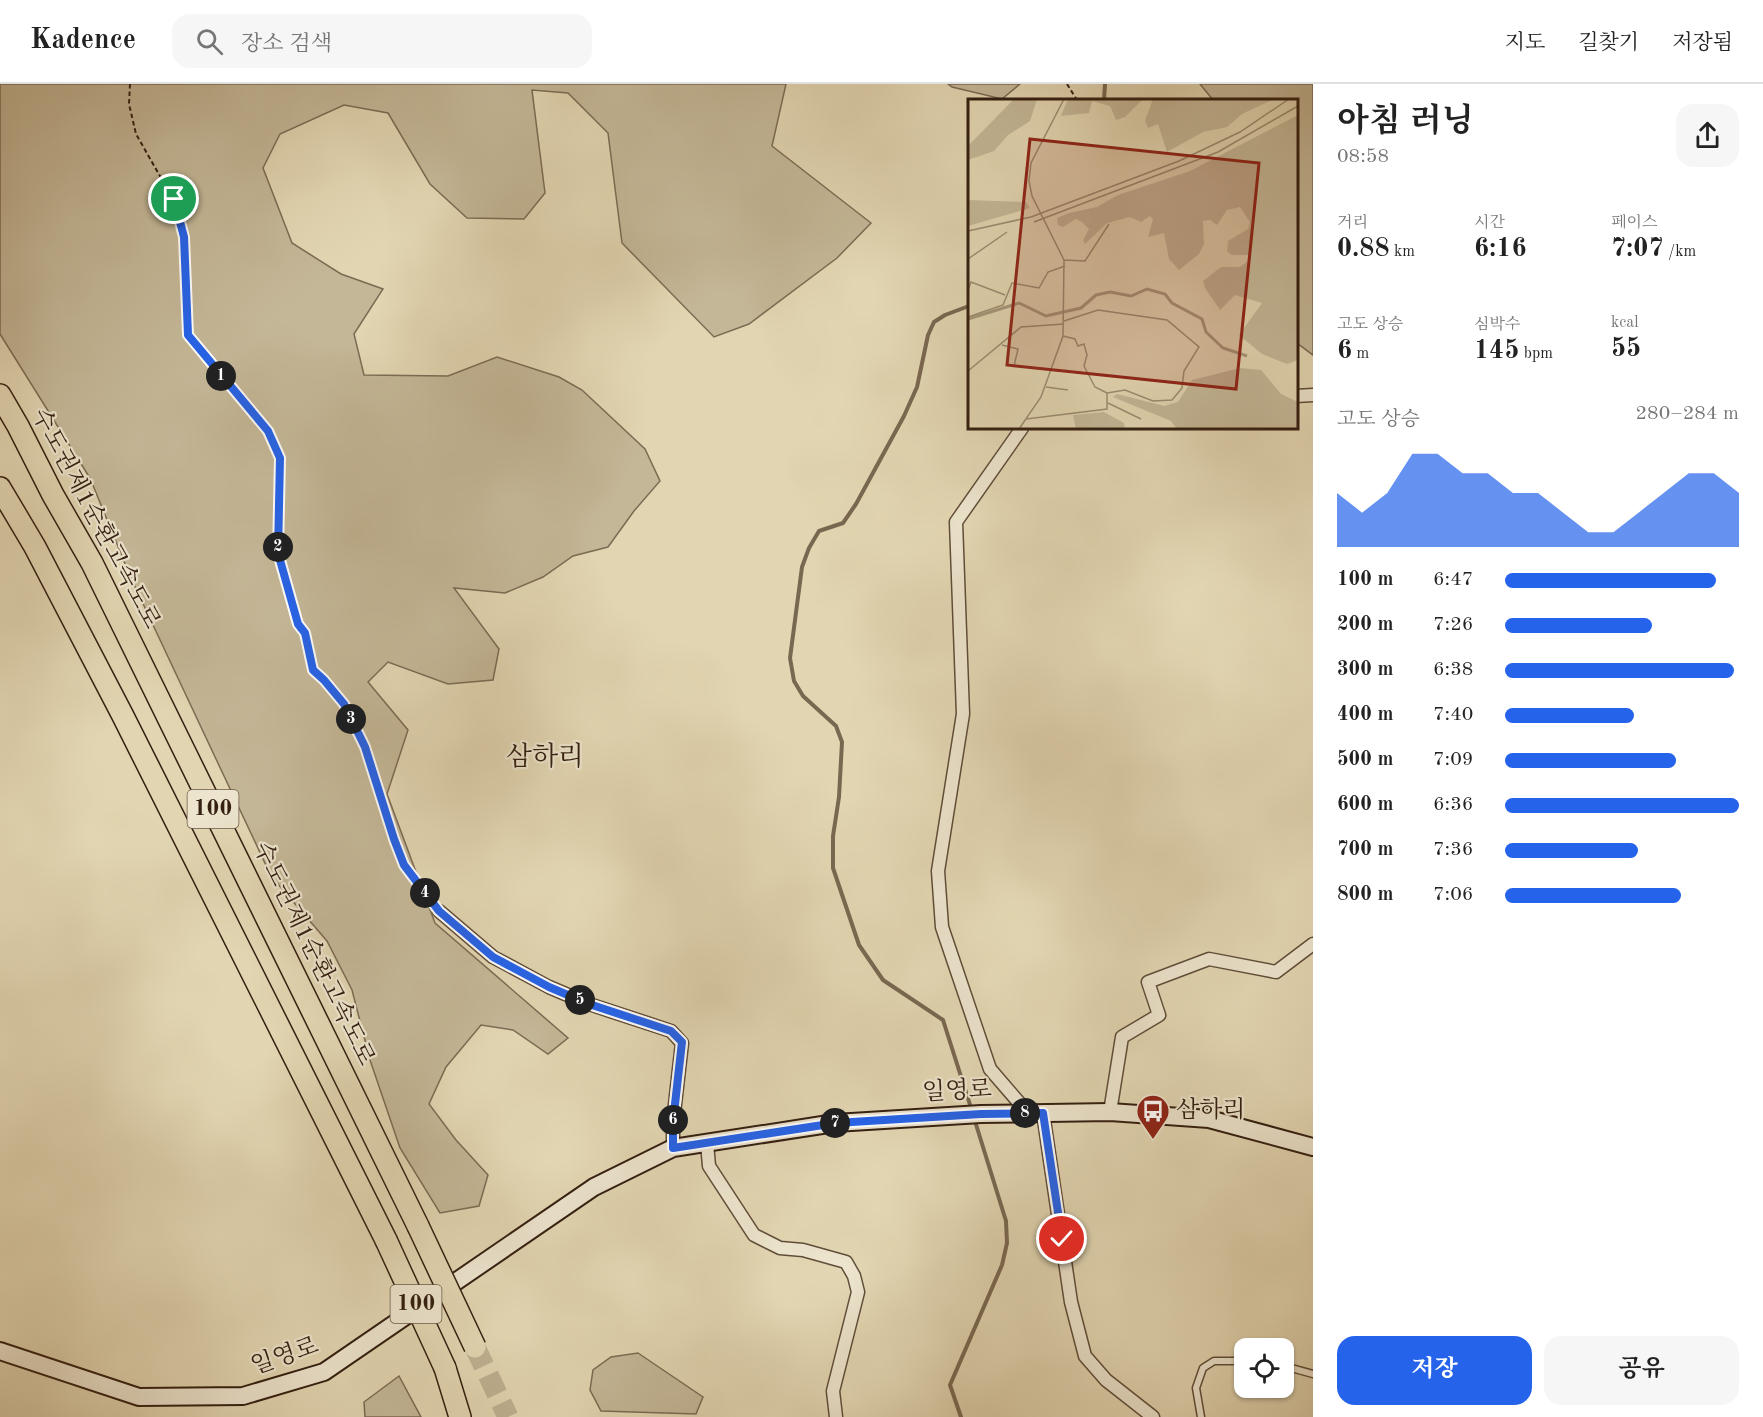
<!DOCTYPE html>
<html lang="ko">
<meta charset="utf-8">
<style>
:root{--surface:#fff;--page:#f6f6f6;--text:#222;--muted:#767676;--line:#e0e0e0;--accent:#2563eb}
body{margin:0;font-family:"Old Standard TT","Noto Serif KR",serif;background:var(--page);color:var(--text);height:100vh;display:flex;flex-direction:column;font-size:22px;white-space:nowrap}
*{box-sizing:border-box;margin:0}
p{font-size:20px;color:var(--muted)}
.icon{flex:none;width:33px;height:33px;fill:none;stroke:currentColor;stroke-width:2;stroke-linecap:round;stroke-linejoin:round}
.map{position:relative;flex:1;overflow:hidden}
.drawer{display:flex;flex-direction:column;background:var(--surface);width:450px}
.drawer>*{flex:none}
.buttons{position:absolute;left:1234px;top:1254px;display:grid;gap:12px}
.buttons a{display:grid;place-items:center;width:60px;height:60px;border-radius:12px;background:var(--surface);box-shadow:0 2px 4px #0004;font-size:30px}
.pin{position:absolute;display:grid;place-items:center;width:51px;height:51px;color:#fff;margin:-26px;border:3px solid #fff;border-radius:50%;box-shadow:0 2px 6px #0007}
.km{position:absolute;width:30px;height:30px;margin:-15px;border-radius:50%;background:#222;color:#fff;font-size:16px;line-height:30px;text-align:center}
.round{display:grid;place-items:center;flex:none;width:63px;height:63px;border-radius:18px;background:var(--page)}
.head{display:flex;align-items:center;justify-content:space-between;height:102px;padding:0 24px}
h1{font-size:33px;font-weight:700;line-height:45px}
.metrics{display:grid;grid-template-columns:repeat(3,1fr);gap:9px;height:102px;padding:6px 24px}
.metrics div{display:grid;align-content:center}
.metrics b{font-size:26px;font-weight:700}
.metrics small{font-size:16px;font-weight:400}
.metrics p{font-size:16px}
.chart{height:168px;padding:12px 24px}
.chart p{display:flex;justify-content:space-between}
.chart svg{width:100%;height:108px;margin-top:6px;fill:var(--accent);opacity:.7}
.action{display:flex;gap:12px;margin-top:auto;padding:12px 24px}
.action a{flex:1;height:69px;border-radius:18px;background:var(--accent);color:#fff;font-size:24px;font-weight:700;line-height:69px;text-align:center}
.action a+a{background:var(--page);color:var(--text)}
ul{padding:0 24px;list-style:none;font-size:20px}
li{display:grid;grid-template-columns:96px 72px 1fr;align-items:center;height:45px}
li i{height:15px;border-radius:8px;background:var(--accent)}
header{display:flex;align-items:center;gap:36px;box-sizing:border-box;height:84px;padding:0 30px;background:var(--surface);border-bottom:2px solid var(--line)}
header strong{font-size:28px}
nav{display:flex;gap:33px;margin-inline-start:auto;font-size:21px}
.search{width:420px;height:54px;background:var(--page);display:flex;align-items:center;gap:15px;box-sizing:border-box;padding:0 21px;border-radius:18px;color:var(--muted);font-size:22px}
main{display:flex;flex:1;min-height:0}
.map>svg:first-child{display:block}
.green{fill:#c4b797;stroke:#7c6b54;stroke-width:1.5}
.lines{fill:none;stroke-linecap:round;stroke-linejoin:round}
.stream{stroke:#796851;stroke-width:4}
.highway-tunnel{stroke:#bfb192;stroke-width:21;stroke-dasharray:21 10;stroke-linecap:butt}
.lane-casing{stroke:#604d39;stroke-width:9}
.street-casing{stroke:#604d39;stroke-width:15}
.secondary-casing{stroke:#341f11;stroke-width:20}
.highway-casing{stroke:#341f11;stroke-width:24}
.path{stroke:#341f11;stroke-width:2;stroke-dasharray:4.5 3;stroke-linecap:butt}
.lane{stroke:#ece4cd;stroke-width:6}
.street{stroke:#ece4cd;stroke-width:12}
.secondary{stroke:#ece4cd;stroke-width:16}
.highway{stroke:#e2d6b2;stroke-width:21}
.highway-bridge-casing{stroke:#341f11;stroke-width:24;stroke-linecap:butt}
.highway-bridge{stroke:#e2d6b2;stroke-width:21}
.route-casing{stroke:#fff;stroke-width:12}
.route{stroke:#2563eb;stroke-width:8}
.labels{text-anchor:middle;dominant-baseline:central;stroke-width:4.5;stroke-linejoin:round;paint-order:stroke}
.shield{fill:#ece4cd;stroke:#6b5a49;stroke-width:1.5}
.shield-label{font-size:22px;font-weight:bold;fill:#341f11}
.street-label{font-size:24px;fill:#341f11;stroke:#ece4cd}
.poi-label{font-size:24px;fill:#341f11;stroke:#ece4cd;text-anchor:start}
.quarter-label{font-size:27px;fill:#341f11;stroke:#ece4cd}
.inset-river{fill:none;stroke:#a7987b;stroke-width:3}
.inset-road{fill:none;stroke:#9c8d72;stroke-width:1.5}
.view{fill:#8f2418;fill-opacity:0.15;stroke:#8f2418;stroke-width:3}
.inset-edge{fill:none;stroke:#341f11;stroke-width:3}
</style>
<header>
<strong>Kadence</strong>
<div class="search"><svg class="icon" aria-label="search" viewBox="0 0 24 24"><circle cx="10" cy="10" r="6"/><path d="M15 15l6 6"/></svg>장소 검색</div>
<nav><a>지도</a><a>길찾기</a><a>저장됨</a></nav>
</header>
<main>
<div class="map">
<svg width="1313" height="1333" viewBox="0 0 1313 1333">
<rect width="100%" height="100%" fill="#e2d6b2"/>
<filter id="stains"><feTurbulence type="fractalNoise" baseFrequency=".00333" numOctaves="4"/><feColorMatrix values="0 0 0 0 .2 0 0 0 0 .09 0 0 0 0 .02 0 0 0 .5 -.17"/></filter>
<radialGradient id="worn" r=".72"><stop offset=".6" stop-color="#630" stop-opacity="0"/><stop offset="1" stop-color="#630" stop-opacity=".3"/></radialGradient>
<g class="green">
<path d="M0,0H786L772,62L871,139L837,174L749,240L714,253L622,159L608,49L568,9L532,6L545,109L524,135L467,134L430,100L388,29L344,21L280,50L263,84L292,159L341,190L383,205L354,250L364,291L448,292L497,273L559,293L582,306L645,365L660,397L634,427L608,463L573,472L543,493L505,509L454,504L499,565L493,596L448,600L388,578L368,598L408,646L387,710L435,839L568,954L548,970L513,946L481,941L446,983L429,1020L456,1056L488,1091L479,1122L440,1129L400,1064L370,976L352,906L327,857L271,792L130,492L90,394L0,250Z"/>
<path d="M948,0H1020L1002,15L952,3Z"/>
<path d="M1200,0H1313V271L1297,259L1296,16H1213Z"/>
<path d="M638,1269L703,1313L696,1330L601,1327L590,1306L593,1286L611,1273Z"/>
<path d="M399,1292L421,1333H365L364,1318Z"/>
</g>
<g class="lines">
<g class="stream">
<path d="M1104,16L1105,0"/>
<path d="M969,222L945,231L934,238L928,251L917,303L904,332L856,420L843,439L819,447L809,464L802,483L790,574L794,597L803,612L836,642L842,658L839,713L833,752V784L859,861L883,896L943,936L972,1027"/>
<path d="M961,1333L950,1301L1002,1181L1007,1159L1006,1137L974,1034"/>
</g>
<path class="highway-tunnel" d="M475,1263L508,1333"/>
<defs>
<g id="lane">
<path d="M1284,1282L1313,1290"/>
<path d="M1201,1333L1196,1304L1203,1284L1214,1277H1245"/>
</g>
<g id="street">
<path d="M1296,312L1313,311"/>
<path d="M1022,344L956,438L963,630L938,787L942,843L990,985L1028,1029"/>
<path d="M439,827L493,873L549,903L589,920L671,947L682,959L673,1038V1064"/>
<path d="M1110,1028L1122,953L1159,931L1148,898L1209,875L1276,888L1313,860"/>
<path d="M1043,1029L1071,1218L1085,1272L1106,1296L1153,1333"/>
<path d="M707,1059L709,1082L754,1151L780,1164L803,1166L846,1178L854,1192L858,1208L833,1307L836,1333"/>
</g>
<path id="secondary" d="M0,1267L139,1313L243,1312L324,1288L594,1103L673,1064L835,1039L981,1030L1110,1028L1209,1035L1313,1063"/>
<g id="highway">
<path d="M0,311L18,342L53,411L92,479L418,1142"/>
<path d="M0,404L35,463L123,632L386,1156"/>
<path d="M445,1284L460,1333"/>
</g>
</defs>
<use href="#lane" class="lane-casing"/>
<use href="#street" class="street-casing"/>
<use href="#secondary" class="secondary-casing"/>
<use href="#highway" class="highway-casing"/>
<g class="path">
<path d="M130,0L129,20L136,50L173,115L184,153L188,251L268,347L280,374L278,469L298,540L305,549L313,586L324,596L344,620L365,663L394,755L404,781L431,818"/>
<path d="M1067,0L1077,16"/>
</g>
<use href="#lane" class="lane"/>
<use href="#street" class="street"/>
<use href="#secondary" class="secondary"/>
<use href="#highway" class="highway"/>
<defs>
<g id="highway-bridge">
<path d="M418,1142L475,1263"/>
<path d="M386,1156L445,1284"/>
</g>
</defs>
<use href="#highway-bridge" class="highway-bridge-casing"/>
<use href="#highway-bridge" class="highway-bridge"/>
</g>
<g class="lines">
<defs>
<path id="route" d="M174,115L184,153L188,251L268,347L280,374L278,469L298,540L305,549L313,586L324,596L344,620L365,663L394,755L404,781L439,827L493,873L549,903L589,920L671,947L682,958L673,1038V1064L836,1039L981,1030L1043,1029L1062,1155"/>
</defs>
<use href="#route" class="route-casing"/>
<use href="#route" class="route"/>
</g>
<defs>
<symbol id="bus-pin" viewBox="-11 -11 22 30"><path d="M0 17L-7.5 6A9.5 9.5 0 1 1 7.5 6Z" fill="#8f2418" stroke="#ece4cd"/><path d="M-5-6H5V4H4V6H2V4H-2V6H-4V4H-5ZM-3.5-4V0h7V-4ZM-3.5 1.2v1.5H-2V1.2ZM2 1.2v1.5H3.5V1.2Z" fill="#fff"/></symbol>
</defs>
<g fill-rule="evenodd">
<use href="#bus-pin" x="1134" y="1008" width="38" height="52"/>
</g>
<g class="labels">
<g class="shield">
<rect x="187.5" y="706" width="51" height="38" rx="4.5"/>
<rect x="390.5" y="1201" width="51" height="38" rx="4.5"/>
</g>
<g class="shield-label">
<text x="213" y="725">100</text>
<text x="416" y="1220">100</text>
</g>
<g class="street-label">
<text transform="translate(95 435) rotate(62)">수도권제1순환고속도로</text>
<text transform="translate(313 870) rotate(64)">수도권제1순환고속도로</text>
<text transform="translate(957 1008) rotate(-3)">일영로</text>
<text transform="translate(285 1273) rotate(-19)">일영로</text>
</g>
<g class="poi-label">
<text x="1176" y="1027">삼하리</text>
</g>
<g class="quarter-label">
<text x="545" y="673">삼하리</text>
</g>
</g>
<g transform="translate(968 15)">
<rect width="330" height="330" fill="#e2d6b2"/>
<path d="M46,0H69L62,22L40,36L26,52L0,61V47ZM100,0H175L157,18L148,21L142,7L124,2L121,14L93,17ZM185,0H306L274,15L259,28L235,33L199,53L190,25L180,29L177,22ZM330,16V261L319,265L294,255L271,236L294,204L267,196L252,211L237,189L235,182L253,168H272L280,162V156H263L259,152L260,142L280,130L282,123L272,108L259,111L249,126L242,121L235,122L236,145L231,155L211,171L201,160L196,134L180,138L185,120L182,117L173,123L162,118L139,124L117,145L115,141L121,130L114,123L108,120L95,128L90,126L89,119L101,114L129,108L150,96L222,72ZM0,101L58,103L62,109L0,127ZM272,269L293,271L313,295L330,303V330H209L203,322L145,298L149,295L196,307L210,303L224,281ZM136,313L156,324L157,330H108L105,316Z" fill="#c4b797"/>
<path class="inset-river" d="M0,220L51,204L78,217L113,209L128,196L142,193L163,197L179,190L197,195L204,204L234,220L238,233L255,249L279,257"/>
<path class="inset-road" d="M66,123L250,53L330,7M0,132L63,118L211,62L272,33L321,0M0,160L39,133M96,161L117,162L141,125M0,191L3,183L37,196M0,218L35,206L44,184L71,189L80,173L97,167M96,222L130,211L199,221L231,248L216,272L214,289L204,301L185,302L157,291L139,294M34,246L50,250L46,267M0,272L53,228L96,225M78,288L100,291M140,304L173,320M58,320L139,310V294L127,288L116,267L119,256L116,245L110,247L107,240L95,237M51,330L73,298L95,237L96,161L64,97L61,82L63,64L96,0"/>
<path class="view" d="M62,40L291,64L268,290L39,266Z"/>
<rect width="330" height="330" class="inset-edge"/>
</g>
<rect width="100%" height="100%" filter="url(#stains)"/>
<rect width="100%" height="100%" fill="url(#worn)"/>
</svg>
<div class="buttons">
<a><svg class="icon" aria-label="locate" viewBox="0 0 24 24"><circle cx="12" cy="12" r="6"/><path d="M12 2v4M12 18v4M2 12h4M18 12h4"/></svg></a>
</div>
<div class="pin" style="left:174px;top:115px;background:#1e9e55"><svg class="icon" aria-label="arrive" viewBox="0 0 24 24"><path d="M6 21V4h12l-3 4 3 4H6"/></svg></div>
<div class="pin" style="left:1062px;top:1155px;background:#d93025"><svg class="icon" aria-label="check" viewBox="0 0 24 24"><path d="M5 12l5 5 9-10"/></svg></div>
<b class="km" style="left:221px;top:292px">1</b>
<b class="km" style="left:278px;top:463px">2</b>
<b class="km" style="left:351px;top:635px">3</b>
<b class="km" style="left:425px;top:809px">4</b>
<b class="km" style="left:580px;top:916px">5</b>
<b class="km" style="left:673px;top:1036px">6</b>
<b class="km" style="left:835px;top:1039px">7</b>
<b class="km" style="left:1025px;top:1029px">8</b>
</div>
<section class="drawer">
<div class="head"><div><h1>아침 러닝</h1><p>08:58</p></div><a class="round"><svg class="icon" aria-label="share" viewBox="0 0 24 24"><path d="M12 15V3M7 8l5-5 5 5M5 13v7h14v-7"/></svg></a></div>
<div class="metrics">
<div><p>거리</p><b>0.88<small> km</small></b></div>
<div><p>시간</p><b>6:16</b></div>
<div><p>페이스</p><b>7:07<small> /km</small></b></div>
</div>
<div class="metrics">
<div><p>고도 상승</p><b>6<small> m</small></b></div>
<div><p>심박수</p><b>145<small> bpm</small></b></div>
<div><p>kcal</p><b>55</b></div>
</div>
<div class="chart"><p><span>고도 상승</span>280–284 m</p>
<svg viewBox="0 0 160 44" preserveAspectRatio="none"><path d="M0 44V22L10 30L20 22L30 6L40 6L50 14L60 14L70 22L80 22L90 30L100 38L110 38L120 30L130 22L140 14L150 14L160 22V44z"/></svg>
</div>
<ul>
<li><b>100 m</b>6:47<i style="width:90%"></i></li>
<li><b>200 m</b>7:26<i style="width:63%"></i></li>
<li><b>300 m</b>6:38<i style="width:98%"></i></li>
<li><b>400 m</b>7:40<i style="width:55%"></i></li>
<li><b>500 m</b>7:09<i style="width:73%"></i></li>
<li><b>600 m</b>6:36<i style="width:100%"></i></li>
<li><b>700 m</b>7:36<i style="width:57%"></i></li>
<li><b>800 m</b>7:06<i style="width:75%"></i></li>
</ul>
<div class="action"><a>저장</a><a>공유</a></div>
</section>
</main>
